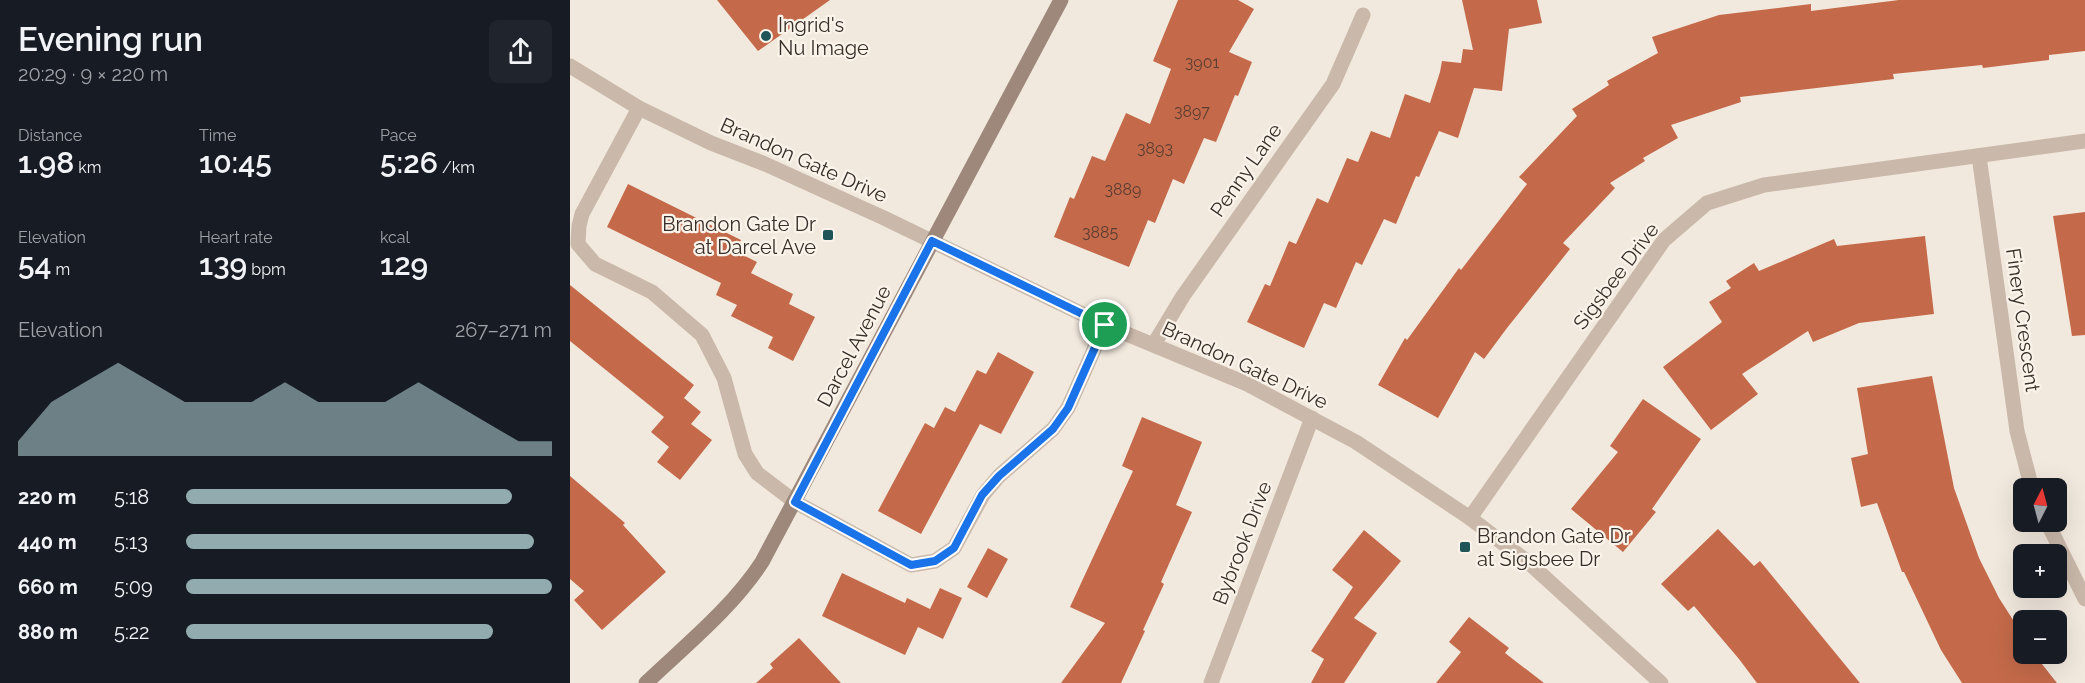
<!DOCTYPE html>
<meta charset="utf-8">
<style>
:root{--surface:#171b24;--page:#20242c;--text:#f1f3f6;--muted:#9ea1a6;--accent:#92abaf}
body{margin:0;font-family:Raleway,sans-serif;background:var(--page);color:var(--text);height:100vh;display:flex;flex-direction:column;font-size:22px;white-space:nowrap}
*{box-sizing:border-box;margin:0}
p{font-size:20px;color:var(--muted)}
.icon{flex:none;width:33px;height:33px;fill:none;stroke:currentColor;stroke-width:2;stroke-linecap:round;stroke-linejoin:round}
.map{position:relative;flex:1;overflow:hidden}
.panel{display:flex;flex-direction:column;background:var(--surface);width:570px}
.panel>*{flex:none}
.needle{width:39px;rotate:6deg}
.buttons{position:absolute;left:1443px;top:478px;display:grid;gap:12px}
.buttons a{display:grid;place-items:center;width:54px;height:54px;border-radius:9px;background:var(--surface);box-shadow:0 6px 24px #0002;font-size:30px}
.pin{position:absolute;display:grid;place-items:center;width:51px;height:51px;color:#fff;margin:-26px;border:3px solid #fff;border-radius:50%;box-shadow:0 2px 6px #0007}
.round{display:grid;place-items:center;flex:none;width:63px;height:63px;border-radius:9px;background:var(--page)}
.headline{display:flex;align-items:center;justify-content:space-between;height:102px;padding:0 18px}
h1{font-size:33px;font-weight:600;line-height:45px}
.figures{display:grid;grid-template-columns:repeat(3,1fr);gap:9px;height:102px;padding:6px 18px}
.figures div{display:grid;align-content:center}
.figures b{font-size:30px;font-weight:600}
.figures small{font-size:16px;font-weight:400}
.figures p{font-size:16px}
.chart{height:168px;padding:12px 18px}
.chart p{display:flex;justify-content:space-between}
.chart svg{width:100%;height:108px;margin-top:6px;fill:var(--accent);opacity:.7}
ul{padding:0 18px;list-style:none;font-size:20px}
li{display:grid;grid-template-columns:96px 72px 1fr;align-items:center;height:45px}
li i{height:15px;border-radius:8px;background:var(--accent)}
main{display:flex;flex:1;min-height:0}
.map>svg:first-child{display:block}
.building{fill:#c46a4a}
.lines{fill:none;stroke-linecap:round;stroke-linejoin:round}
.lane{stroke:#cab9aa;stroke-width:15}
.street{stroke:#cab9aa;stroke-width:15}
.secondary{stroke:#9e887b;stroke-width:15}
.route-casing{stroke:#fff;stroke-width:12}
.route{stroke:#1a73e8;stroke-width:8}
.poi-dot{fill:#1f5459;stroke:#faf3ea;stroke-width:2}
.labels{text-anchor:middle;dominant-baseline:central;stroke-width:4.5;stroke-linejoin:round;paint-order:stroke}
.number-label{font-size:16px;fill:#5b3d31}
.poi-label{font-size:20px;fill:#382e29;stroke:#faf3ea;text-anchor:start}
.street-label{font-size:20px;fill:#382e29;stroke:#faf3ea}
</style>
<main>
<section class="panel">
<div class="headline"><div><h1>Evening run</h1><p>20:29 · 9 × 220 m</p></div><a class="round"><svg class="icon" aria-label="share" viewBox="0 0 24 24"><path d="M12 15V3M7 8l5-5 5 5M5 13v7h14v-7"/></svg></a></div>
<div class="figures">
<div><p>Distance</p><b>1.98<small> km</small></b></div>
<div><p>Time</p><b>10:45</b></div>
<div><p>Pace</p><b>5:26<small> /km</small></b></div>
</div>
<div class="figures">
<div><p>Elevation</p><b>54<small> m</small></b></div>
<div><p>Heart rate</p><b>139<small> bpm</small></b></div>
<div><p>kcal</p><b>129</b></div>
</div>
<div class="chart"><p><span>Elevation</span>267–271 m</p>
<svg viewBox="0 0 160 44" preserveAspectRatio="none"><path d="M0 44V38L10 22L20 14L30 6L40 14L50 22L60 22L70 22L80 14L90 22L100 22L110 22L120 14L130 22L140 30L150 38L160 38V44z"/></svg>
</div>
<ul>
<li><b>220 m</b>5:18<i style="width:89%"></i></li>
<li><b>440 m</b>5:13<i style="width:95%"></i></li>
<li><b>660 m</b>5:09<i style="width:100%"></i></li>
<li><b>880 m</b>5:22<i style="width:84%"></i></li>
</ul>
</section>
<div class="map">
<svg width="1515" height="683" viewBox="0 0 1515 683">
<rect width="100%" height="100%" fill="#f2e9de"/>
<g class="building">
<path d="M147,0H260L188,51Z"/>
<path d="M608,0H668L684,9L659,52L682,62L668,96L665,95L646,142L634,138L614,184L603,179L585,223L578,220L559,267L484,237L500,197L504,199L522,156L535,161L556,113L580,124L601,69L583,61Z"/>
<path d="M892,0H967L972,23L939,29L932,91L904,88L888,138L869,131L849,177L846,176L826,224L814,219L792,265L786,262L766,308L754,303L734,348L677,322L695,284L700,286L719,241L726,244L747,198L758,203L777,158L788,162L801,131L820,138L835,94L860,103L870,72L872,61L891,63L893,49L903,50Z"/>
<path d="M1329,0H1515V51L1479,55V60L1413,68L1412,65L1323,74L1324,79L1170,97L1171,102L1101,125L1108,138L1073,158L1075,161L1040,183L1045,188L993,243L1000,249L937,328L914,359L905,352L868,418L808,385L835,338L837,340L889,268L891,270L957,184L949,177L1007,116L1002,109L1039,85L1037,81L1088,53L1082,37L1149,15L1241,4V11Z"/>
<path d="M58,184L171,240L165,251L187,262L181,273L223,294L219,304L245,317L223,361L198,348L203,337L161,316L167,305L146,295L151,283L37,227Z"/>
<path d="M1515,212V335L1502,336L1483,216Z"/>
<path d="M1355,236L1364,314L1289,323L1243,342L1238,331L1172,374L1188,394L1141,430L1093,367L1152,322L1139,302L1161,288L1156,281L1184,263L1189,271L1264,239L1267,246Z"/>
<path d="M0,285L124,385L114,398L131,412L121,424L142,440L110,480L87,462L99,447L81,432L94,417L0,341Z"/>
<path d="M428,352L464,372L431,434L410,424L351,534L308,511L355,423L364,428L375,407L385,412L407,370L416,374Z"/>
<path d="M1362,376L1384,488L1409,558L1429,598L1454,637V654H1464L1487,683H1392L1371,650L1334,572H1332L1307,503L1291,507L1281,458L1298,454L1287,388Z"/>
<path d="M1073,399L1131,439L1082,509L1086,512L1053,552L1001,509L1048,452L1040,446Z"/>
<path d="M572,417L632,442L606,505L622,512L591,582L594,584L573,630L575,631L551,683H491L535,623L500,607L563,471L552,466Z"/>
<path d="M0,476L55,523L53,525L96,572L32,630L4,600L14,591L0,579Z"/>
<path d="M1148,529L1184,566L1190,561L1290,683H1187L1169,659L1124,606L1118,611L1091,584Z"/>
<path d="M794,530L831,561L784,618L807,633L774,683H741L754,659L741,651L783,587L762,570Z"/>
<path d="M418,548L438,559L417,598L397,587Z"/>
<path d="M272,573L335,603L337,598L360,609L370,588L392,598L373,639L348,627L335,655L252,616Z"/>
<path d="M899,617L939,648L935,653L974,683H866L891,652L879,642Z"/>
<path d="M229,638L271,683H186L203,668L200,664Z"/>
</g>
<g class="lines">
<path class="lane" d="M69,108L12,214L9,226L8,244L25,264L82,292L132,335L154,378L175,454L187,473L225,502L341,565L365,561L384,548L413,495L429,476L483,429L498,408L535,325"/>
<g class="street">
<path d="M0,66L69,108L141,143L195,164L314,218L535,325L675,383L786,442L900,518L959,563L1091,683"/>
<path d="M1409,156L1447,431L1462,489"/>
<path d="M584,344L613,296L763,84L793,15"/>
<path d="M900,518L1094,240L1137,203L1194,185L1515,141"/>
<path d="M1477,522L1515,599"/>
<path d="M641,683L742,418"/>
</g>
<path class="secondary" d="M76,683C116,645 162,608 192,562L491,0"/>
</g>
<g class="lines">
<defs>
<path id="route" d="M362,241L535,325L498,408L483,429L429,476L412,495L384,548L365,561L341,565L225,502Z"/>
</defs>
<use href="#route" class="route-casing"/>
<use href="#route" class="route"/>
</g>
<g class="poi-dot">
<circle cx="196" cy="36" r="6"/>
<rect x="252" y="229" width="12" height="12" rx="3"/>
<rect x="889" y="541" width="12" height="12" rx="3"/>
</g>
<g class="labels">
<g class="number-label">
<text x="632" y="62">3901</text>
<text x="622" y="111">3897</text>
<text x="585" y="148">3893</text>
<text x="553" y="189">3889</text>
<text x="530" y="232">3885</text>
</g>
<g class="poi-label">
<text x="208" y="25">Ingrid's<tspan x="208" dy="23">Nu Image</tspan></text>
<text x="246" y="224" text-anchor="end">Brandon Gate Dr<tspan x="246" dy="23">at Darcel Ave</tspan></text>
<text x="907" y="536">Brandon Gate Dr<tspan x="907" dy="23">at Sigsbee Dr</tspan></text>
</g>
<g class="street-label">
<text transform="translate(234 160) rotate(24)">Brandon Gate Drive</text>
<text transform="translate(676 170) rotate(-55)">Penny Lane</text>
<text transform="translate(1046 276) rotate(-53)">Sigsbee Drive</text>
<text transform="translate(1453 320) rotate(82)">Finery Crescent</text>
<text transform="translate(284 346) rotate(-62)">Darcel Avenue</text>
<text transform="translate(675 365) rotate(25)">Brandon Gate Drive</text>
<text transform="translate(672 543) rotate(-69)">Bybrook Drive</text>
</g>
</g>
</svg>
<div class="buttons">
<a><svg class="needle" viewBox="-14 -14 28 28"><path d="M0-13l5 13h-10z" fill="#e53935"/><path d="M0 13l5-13h-10z" fill="#9ea1a6"/></svg></a>
<a>+</a>
<a>−</a>
</div>
<div class="pin" style="left:535px;top:325px;background:#1e9e55"><svg class="icon" aria-label="arrive" viewBox="0 0 24 24"><path d="M6 21V4h12l-3 4 3 4H6"/></svg></div>
</div>
</main>
